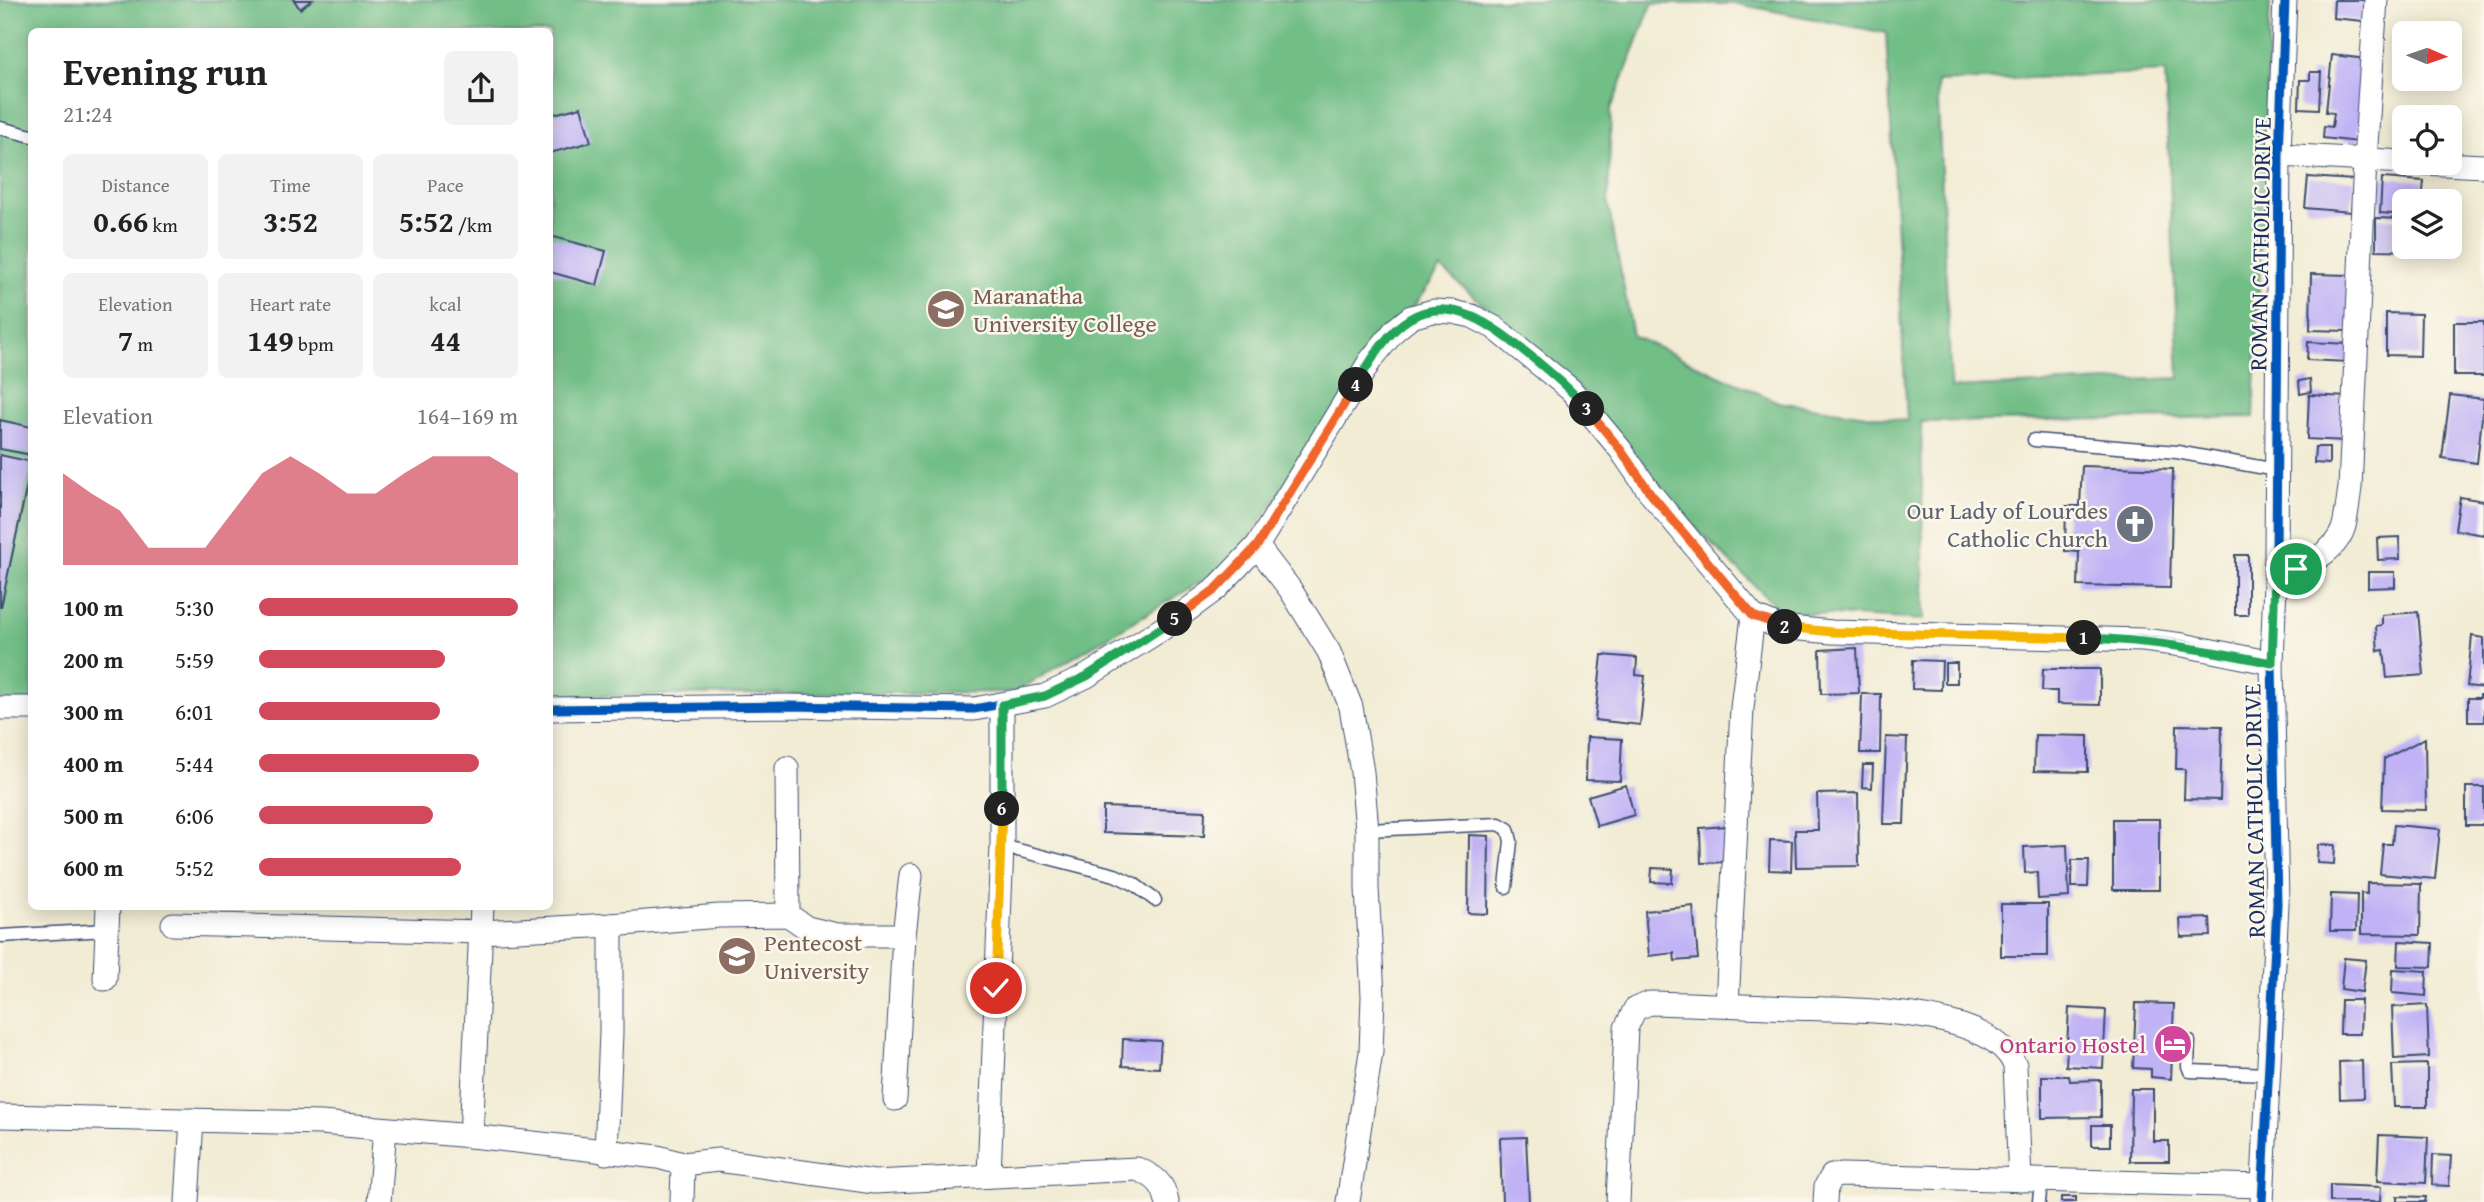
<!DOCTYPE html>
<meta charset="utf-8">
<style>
:root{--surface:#fff;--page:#f2f2f2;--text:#222;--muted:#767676;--accent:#d1495b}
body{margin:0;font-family:"Gentium Book Plus",serif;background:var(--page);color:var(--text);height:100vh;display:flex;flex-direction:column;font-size:26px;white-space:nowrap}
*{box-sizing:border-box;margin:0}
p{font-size:23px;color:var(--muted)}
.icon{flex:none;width:38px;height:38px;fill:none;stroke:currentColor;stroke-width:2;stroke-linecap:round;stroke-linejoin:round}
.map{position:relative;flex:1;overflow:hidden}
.details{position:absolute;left:28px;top:28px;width:525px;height:882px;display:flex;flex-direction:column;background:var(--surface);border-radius:10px;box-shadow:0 4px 18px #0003}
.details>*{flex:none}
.needle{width:46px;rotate:92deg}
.tools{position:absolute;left:2392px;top:21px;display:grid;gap:14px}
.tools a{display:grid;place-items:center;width:70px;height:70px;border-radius:10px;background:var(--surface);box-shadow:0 4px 18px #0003;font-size:35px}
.pin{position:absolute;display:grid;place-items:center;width:60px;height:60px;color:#fff;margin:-30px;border:4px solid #fff;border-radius:50%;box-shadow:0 2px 7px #0007}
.km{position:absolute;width:35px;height:35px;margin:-18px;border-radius:50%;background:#222;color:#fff;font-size:19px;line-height:35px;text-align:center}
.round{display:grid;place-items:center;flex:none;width:74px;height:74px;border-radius:10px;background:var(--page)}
.overview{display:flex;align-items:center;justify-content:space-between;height:119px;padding:0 35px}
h1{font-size:38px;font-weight:800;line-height:52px}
.figures{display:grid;grid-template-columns:repeat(3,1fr);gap:10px;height:119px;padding:7px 35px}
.figures div{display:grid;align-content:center;border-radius:10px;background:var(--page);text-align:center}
.figures b{font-size:30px;font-weight:800}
.figures small{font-size:19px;font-weight:400}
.figures p{font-size:19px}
.chart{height:196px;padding:14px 35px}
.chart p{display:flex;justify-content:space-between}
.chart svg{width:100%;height:126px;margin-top:7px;fill:var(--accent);opacity:.7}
ul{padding:0 35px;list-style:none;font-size:23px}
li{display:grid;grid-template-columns:112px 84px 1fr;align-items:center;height:52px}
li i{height:18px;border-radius:9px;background:var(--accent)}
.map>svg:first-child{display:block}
.forest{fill:#72be87;stroke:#467672;stroke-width:2;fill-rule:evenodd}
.building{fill:#c0b2f5}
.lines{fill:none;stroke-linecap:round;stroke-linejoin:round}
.service-casing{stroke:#3b4b70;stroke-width:15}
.minor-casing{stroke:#3b4b70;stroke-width:25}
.service{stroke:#fff;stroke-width:12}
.minor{stroke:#fff;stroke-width:23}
.cycleway-casing{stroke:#fbf7ec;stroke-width:13}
.cycleway{stroke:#0057b8;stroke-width:9}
.split-1-casing{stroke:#fff;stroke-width:14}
.split-2-casing{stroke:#fff;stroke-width:14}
.split-3-casing{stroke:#fff;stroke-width:14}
.split-4-casing{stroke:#fff;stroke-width:14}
.split-5-casing{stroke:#fff;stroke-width:14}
.split-6-casing{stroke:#fff;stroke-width:14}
.split-7-casing{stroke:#fff;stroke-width:14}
.split-1{stroke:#22a559;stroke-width:9}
.split-2{stroke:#f5b400;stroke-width:9}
.split-3{stroke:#f0652b;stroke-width:9}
.split-4{stroke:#22a559;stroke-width:9}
.split-5{stroke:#f0652b;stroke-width:9}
.split-6{stroke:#22a559;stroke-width:9}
.split-7{stroke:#f5b400;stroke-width:9}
.labels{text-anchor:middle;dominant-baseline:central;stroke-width:5;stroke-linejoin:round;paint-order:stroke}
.street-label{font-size:24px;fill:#1b2f5e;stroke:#fbf7ec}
.education-label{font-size:24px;fill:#785e54;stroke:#fbf7ec;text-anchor:start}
.worship-label{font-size:24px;fill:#5b616d;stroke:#fbf7ec;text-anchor:end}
.hotel-label{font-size:24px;fill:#b23c85;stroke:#fbf7ec;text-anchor:end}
</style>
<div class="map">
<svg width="2484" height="1202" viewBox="0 0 2484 1202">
<rect width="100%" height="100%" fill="#fbf7ec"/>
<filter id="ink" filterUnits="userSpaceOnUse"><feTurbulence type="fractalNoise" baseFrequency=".0143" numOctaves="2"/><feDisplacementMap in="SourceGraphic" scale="14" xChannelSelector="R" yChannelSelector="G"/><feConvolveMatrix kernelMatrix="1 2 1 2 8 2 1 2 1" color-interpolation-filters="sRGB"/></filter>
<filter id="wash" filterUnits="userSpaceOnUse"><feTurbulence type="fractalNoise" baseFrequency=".00686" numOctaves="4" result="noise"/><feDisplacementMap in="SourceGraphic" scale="28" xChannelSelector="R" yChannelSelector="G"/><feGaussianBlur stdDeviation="1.57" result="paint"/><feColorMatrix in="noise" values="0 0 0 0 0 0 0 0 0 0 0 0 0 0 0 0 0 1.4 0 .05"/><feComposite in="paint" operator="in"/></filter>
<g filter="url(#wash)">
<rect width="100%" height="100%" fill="#f2ecd4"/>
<path class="forest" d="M0,0H2270L2254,417L1921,422L1924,620L1782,612L1664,497L1584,392L1441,268L1229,565L1015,692L550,696V32H32V701L0,702ZM1652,4H1738L1886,33L1907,421L1778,402L1633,336L1608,204L1611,109ZM2165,72L2179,378L1951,388L1937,82Z"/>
<g id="blocks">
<g class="building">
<path d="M294,0H312L300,9Z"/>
<path d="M2334,0H2374L2373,22L2333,18Z"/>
<path d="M2332,55L2367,59L2358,142L2323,138L2324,126L2332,127L2334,113L2326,112Z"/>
<path d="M2310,72H2321L2319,109L2299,108L2300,80H2310Z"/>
<path d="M581,107L591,142L550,153V115Z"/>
<path d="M2308,177L2354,180L2351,212L2305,208Z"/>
<path d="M2382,178L2424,181L2422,201H2404V215L2380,213Z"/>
<path d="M2376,218L2404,219V247H2422V251L2376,250Z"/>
<path d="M550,236L606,251L597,285L550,272Z"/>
<path d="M2311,274L2349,275L2348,331L2310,330Z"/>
<path d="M2386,313L2421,314L2420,356L2386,355Z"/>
<rect x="2454" y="322" width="30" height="54"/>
<path d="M2308,342L2350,344L2349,362L2307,360Z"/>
<path d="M2310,379L2311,392L2300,394L2299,381Z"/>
<path d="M2309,395L2348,397L2346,441L2307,439Z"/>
<path d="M2450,395L2484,399L2477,463L2442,458Z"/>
<path d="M0,420L32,427V455L0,449Z"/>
<path d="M2315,447H2329V464L2314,463Z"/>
<path d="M0,455L32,462L1,607H0Z"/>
<path d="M2082,466L2173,469L2170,588L2078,586L2079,552L2065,551L2066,506H2080Z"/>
<path d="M2460,497L2484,501V535L2455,530Z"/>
<path d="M2399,537L2400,559L2378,560L2377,538Z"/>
<rect x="2235" y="555" width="13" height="60"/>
<path d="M2368,572H2395V587L2368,588Z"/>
<path d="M2418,612L2424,675L2387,678L2384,650L2378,651L2376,626L2382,625V615Z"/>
<path d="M2472,636L2484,638V688L2467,686Z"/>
<path d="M1857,648L1859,693L1821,694L1820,650Z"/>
<path d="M1602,655L1637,658L1636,675L1645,676L1640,725L1595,720Z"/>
<path d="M1913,660L1942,661L1941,690L1912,689Z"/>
<rect x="1945" y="663" width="12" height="20"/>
<path d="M2043,669H2100V705L2057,704V691H2042Z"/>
<path d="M1862,694H1881L1880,753H1860Z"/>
<path d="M2480,695H2484V722H2468V698H2480Z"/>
<path d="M2177,725L2222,726L2220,800L2184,799L2185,769H2176Z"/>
<path d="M2035,735L2088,736V772L2034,771Z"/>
<path d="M1587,737L1622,739L1620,781L1586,780Z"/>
<path d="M1886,737L1907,738L1904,824H1883Z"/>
<path d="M2425,738L2426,810L2382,809L2384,759Z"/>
<path d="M1863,765H1873L1872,788L1862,787Z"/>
<path d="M1626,785L1634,815L1597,826L1588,796Z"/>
<rect x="2466" y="787" width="18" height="38"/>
<path d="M1858,793L1859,866L1796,867L1795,830H1818L1817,794Z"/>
<path d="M1103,807L1205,811L1204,836L1103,833Z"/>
<rect x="2113" y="819" width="46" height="71"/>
<path d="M2394,825L2440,829L2435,879L2380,874L2383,844H2392Z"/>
<path d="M1726,826L1728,862L1701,863L1700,828Z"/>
<path d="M1469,835L1489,836L1488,914L1468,913Z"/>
<path d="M1770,840L1792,841L1791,871L1769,870Z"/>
<path d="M2067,845L2069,897L2038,899L2037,872L2025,873L2024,847Z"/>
<path d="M2318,845H2335L2334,864L2317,863Z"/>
<path d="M2072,860H2089L2088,887H2072Z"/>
<path d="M1652,868L1673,869L1672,883L1651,882Z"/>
<path d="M2367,883L2421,884L2420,935L2361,934V893L2367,894Z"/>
<path d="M2331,894L2357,895L2356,931H2330Z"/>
<rect x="2001" y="904" width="47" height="52"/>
<path d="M1693,906L1698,959L1675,961L1674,953L1649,956L1645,911Z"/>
<path d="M2210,918L2211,936L2181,937L2180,919Z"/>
<path d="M2399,941L2433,943L2432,967L2398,966Z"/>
<path d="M2344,958L2366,960L2362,992L2341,989Z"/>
<path d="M2393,969L2427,971L2426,996L2392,993Z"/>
<path d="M2341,1000H2361L2360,1034H2340Z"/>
<path d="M2136,1003L2174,1004L2171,1079L2151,1077V1069L2133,1068Z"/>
<path d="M2427,1005L2429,1057L2394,1059L2392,1007Z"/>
<path d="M2069,1008L2106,1010L2103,1068L2066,1066Z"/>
<path d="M1123,1039L1161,1041L1159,1068L1122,1066Z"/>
<path d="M2362,1061L2363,1098L2340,1099L2339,1062Z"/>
<path d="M2427,1064V1107H2394L2392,1065Z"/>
<path d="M2042,1076H2069L2070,1081L2101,1080V1117L2042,1118Z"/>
<path d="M2131,1089H2153V1141H2169V1161H2130Z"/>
<rect x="2092" y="1125" width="18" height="21"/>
<path d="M2379,1135L2428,1137L2426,1183L2377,1181Z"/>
<path d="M1526,1137L1529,1202H1502L1500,1138Z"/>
<path d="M2433,1155L2451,1156L2449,1186L2432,1185Z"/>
<path d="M2330,1185L2381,1187L2380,1202H2330Z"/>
<path d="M2397,1196L2426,1197L2425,1202H2397Z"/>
<rect x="2061" y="1197" width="15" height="5"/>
</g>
</g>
</g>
<g filter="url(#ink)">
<use href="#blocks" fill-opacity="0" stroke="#3b4b70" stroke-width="2"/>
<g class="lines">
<defs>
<g id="service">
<path d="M0,128L32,136"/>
<path d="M2034,440L2177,452L2276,470"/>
<path d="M1367,830L1499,824L1508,829L1511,841L1506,887"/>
<path d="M1002,846L1115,875L1134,884L1155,900"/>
<path d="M1,936L107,930"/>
<path d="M2189,1041L2188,1066L2190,1071L2269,1074"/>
<path d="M2039,1202L2041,1181"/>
</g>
<g id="minor">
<path d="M2279,155L2404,162"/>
<path d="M2422,163L2484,166"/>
<path d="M1257,546L1290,589L1329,652L1351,707L1362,772L1367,830V888L1373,996L1371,1052L1348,1202"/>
<path d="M2275,577C2300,568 2336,555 2344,526C2347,514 2348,500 2350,488L2365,160L2376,0"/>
<path d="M0,708H32"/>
<path d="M550,709L787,706L974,709L1045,696L1087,676L1162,629L1216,589L1257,546L1370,361L1395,330L1411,317L1433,311L1453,312L1472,316L1495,328L1571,390L1620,449L1651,494L1753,616L1779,627L1832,632L2143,640L2183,645L2272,663"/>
<path d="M787,768L788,915"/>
<path d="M173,924L481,932L611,925L719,916L788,915L807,928L837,935H904"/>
<path d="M105,979L108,906"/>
<path d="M1727,1005L1742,708L1753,616"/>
<path d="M895,1099L904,935L911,875"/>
<path d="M0,1116L321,1123L471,1136L658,1157L683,1164L718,1160L874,1182L1137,1169C1154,1176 1164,1183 1167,1202"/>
<path d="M471,1136L482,906"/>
<path d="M606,1153L611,1033V925"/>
<path d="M989,1176L1002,846V705"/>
<path d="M187,1202L192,1120"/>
<path d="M379,1202L385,1129"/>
<path d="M682,1202L683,1164"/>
<path d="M1618,1202L1626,1028L1635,1009L1650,1003C1697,1004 1743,1006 1790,1008C1846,1010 1989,1006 2015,1065L2020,1180"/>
<path d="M1825,1202L1826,1186L1832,1176L1843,1175L2263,1186"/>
<path d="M2262,1202L2277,904L2272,663L2276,556L2279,155L2285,0"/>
</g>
</defs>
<use href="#service" class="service-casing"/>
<use href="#minor" class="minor-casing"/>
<use href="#service" class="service"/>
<use href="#minor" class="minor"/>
<defs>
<g id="cycleway">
<path d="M550,709L787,706L974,709L1045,696L1087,676L1162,629L1216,589L1257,546L1370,361L1395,330L1411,317L1433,311L1453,312L1472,316L1495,328L1571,390L1620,449L1651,494L1753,616L1779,627L1832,632L2143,640L2183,645L2272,663"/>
<path d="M2262,1202L2277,904L2272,663L2276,556L2279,155L2285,0"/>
</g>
</defs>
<use href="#cycleway" class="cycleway-casing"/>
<use href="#cycleway" class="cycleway"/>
</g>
</g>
<g class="lines" filter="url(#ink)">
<defs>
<path id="split-1" d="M2084,638C2150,640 2207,650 2272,663L2275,576L2296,569"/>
<path id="split-2" d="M1785,627L1832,632L2084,638"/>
<path id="split-3" d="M1587,409L1620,449L1651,494L1753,616L1785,627"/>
<path id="split-4" d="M1356,385C1370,362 1386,333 1409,319C1454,291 1500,332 1533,358C1552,374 1571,389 1587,409"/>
<path id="split-5" d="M1175,619L1216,589L1257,546L1356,385"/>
<path id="split-6" d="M1002,809V705L1045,696L1087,676L1175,619"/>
<path id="split-7" d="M996,988L1002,809"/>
</defs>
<use href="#split-1" class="split-1-casing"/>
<use href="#split-2" class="split-2-casing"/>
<use href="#split-3" class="split-3-casing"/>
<use href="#split-4" class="split-4-casing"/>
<use href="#split-5" class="split-5-casing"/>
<use href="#split-6" class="split-6-casing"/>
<use href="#split-7" class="split-7-casing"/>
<use href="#split-1" class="split-1"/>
<use href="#split-2" class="split-2"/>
<use href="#split-3" class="split-3"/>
<use href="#split-4" class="split-4"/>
<use href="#split-5" class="split-5"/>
<use href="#split-6" class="split-6"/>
<use href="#split-7" class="split-7"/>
</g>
<defs>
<symbol id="university-disc" viewBox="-11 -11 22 22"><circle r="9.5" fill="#8d6e63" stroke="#fbf7ec"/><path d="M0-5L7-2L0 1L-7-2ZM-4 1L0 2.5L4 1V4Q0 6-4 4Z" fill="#fff"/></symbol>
<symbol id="church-disc" viewBox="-11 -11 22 22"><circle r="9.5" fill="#6b7280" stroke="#fbf7ec"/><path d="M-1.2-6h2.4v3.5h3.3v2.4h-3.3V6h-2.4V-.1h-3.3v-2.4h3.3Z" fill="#fff"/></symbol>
<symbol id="hotel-disc" viewBox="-11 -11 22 22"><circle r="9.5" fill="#d1479c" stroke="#fbf7ec"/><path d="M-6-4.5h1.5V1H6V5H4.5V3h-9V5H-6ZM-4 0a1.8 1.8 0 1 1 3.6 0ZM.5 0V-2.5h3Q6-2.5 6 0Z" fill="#fff"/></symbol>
</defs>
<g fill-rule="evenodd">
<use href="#university-disc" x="924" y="287" width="44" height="44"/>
<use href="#church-disc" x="2113" y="502" width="44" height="44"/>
<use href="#university-disc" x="715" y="934" width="44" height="44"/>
<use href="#hotel-disc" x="2151" y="1022" width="44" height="44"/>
</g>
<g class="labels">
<g class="street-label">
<text transform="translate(2260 244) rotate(-89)">ROMAN CATHOLIC DRIVE</text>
<text transform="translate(2254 811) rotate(-91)">ROMAN CATHOLIC DRIVE</text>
</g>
<g class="education-label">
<text x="973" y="295">Maranatha<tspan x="973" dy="28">University College</tspan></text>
<text x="764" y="942">Pentecost<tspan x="764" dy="28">University</tspan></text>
</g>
<g class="worship-label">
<text x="2108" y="510">Our Lady of Lourdes<tspan x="2108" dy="28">Catholic Church</tspan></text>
</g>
<g class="hotel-label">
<text x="2146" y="1044">Ontario Hostel</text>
</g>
</g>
</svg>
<div class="tools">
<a><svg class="needle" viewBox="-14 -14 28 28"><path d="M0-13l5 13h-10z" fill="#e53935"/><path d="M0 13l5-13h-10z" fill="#767676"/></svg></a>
<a><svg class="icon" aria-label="locate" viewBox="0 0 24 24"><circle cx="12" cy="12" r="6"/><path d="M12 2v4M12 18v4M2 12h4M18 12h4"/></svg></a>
<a><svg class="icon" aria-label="layers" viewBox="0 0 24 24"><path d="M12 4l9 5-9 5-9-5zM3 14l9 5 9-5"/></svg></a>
</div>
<div class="pin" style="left:2296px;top:569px;background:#1e9e55"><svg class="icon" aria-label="arrive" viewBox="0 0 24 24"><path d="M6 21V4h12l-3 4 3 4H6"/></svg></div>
<div class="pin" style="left:996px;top:988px;background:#d93025"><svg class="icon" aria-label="check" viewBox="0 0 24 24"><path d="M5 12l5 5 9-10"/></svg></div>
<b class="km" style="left:2084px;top:638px">1</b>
<b class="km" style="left:1785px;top:627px">2</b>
<b class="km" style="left:1587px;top:409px">3</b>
<b class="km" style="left:1356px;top:385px">4</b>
<b class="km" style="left:1175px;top:619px">5</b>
<b class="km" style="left:1002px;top:809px">6</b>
<section class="details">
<div class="overview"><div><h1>Evening run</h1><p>21:24</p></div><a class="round"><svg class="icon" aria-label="share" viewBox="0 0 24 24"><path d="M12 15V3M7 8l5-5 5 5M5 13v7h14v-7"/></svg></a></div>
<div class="figures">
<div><p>Distance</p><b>0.66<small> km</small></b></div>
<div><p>Time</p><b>3:52</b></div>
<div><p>Pace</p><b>5:52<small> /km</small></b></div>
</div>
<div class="figures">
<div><p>Elevation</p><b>7<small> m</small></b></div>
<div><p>Heart rate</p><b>149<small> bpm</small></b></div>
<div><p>kcal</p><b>44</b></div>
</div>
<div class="chart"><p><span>Elevation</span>164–169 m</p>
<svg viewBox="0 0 160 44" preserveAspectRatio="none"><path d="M0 44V12L10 19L20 25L30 38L40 38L50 38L60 25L70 12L80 6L90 12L100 19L110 19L120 12L130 6L140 6L150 6L160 12V44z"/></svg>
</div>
<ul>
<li><b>100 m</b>5:30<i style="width:100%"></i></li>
<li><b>200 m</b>5:59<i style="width:72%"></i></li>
<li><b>300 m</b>6:01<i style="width:70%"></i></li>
<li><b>400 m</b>5:44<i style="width:85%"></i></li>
<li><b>500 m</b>6:06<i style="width:67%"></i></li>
<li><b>600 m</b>5:52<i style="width:78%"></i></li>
</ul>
</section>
</div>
